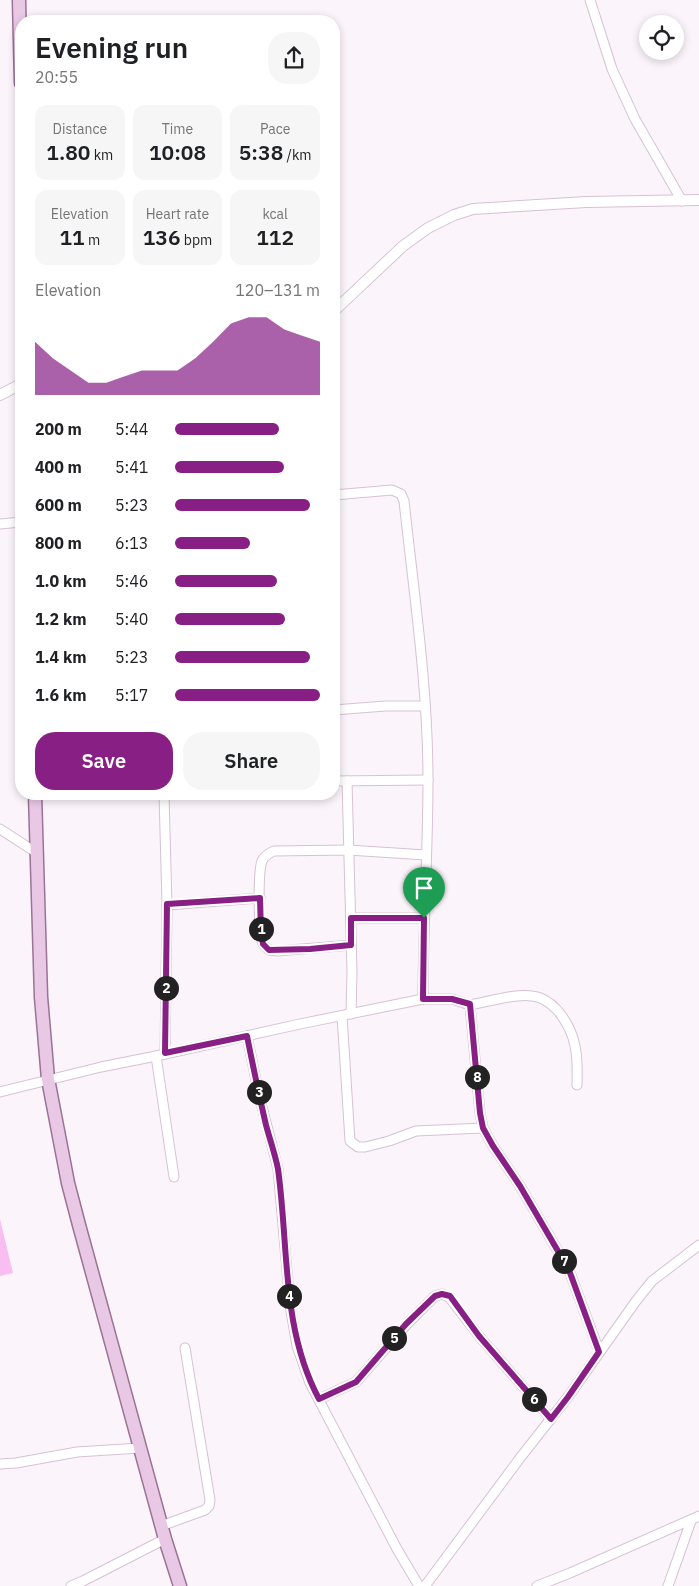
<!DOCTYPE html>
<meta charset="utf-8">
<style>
:root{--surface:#fff;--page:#f6f6f6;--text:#202124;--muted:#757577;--accent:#881f85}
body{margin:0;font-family:"IBM Plex Sans",sans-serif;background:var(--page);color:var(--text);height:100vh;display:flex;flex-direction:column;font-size:19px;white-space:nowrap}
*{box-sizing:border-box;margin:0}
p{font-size:16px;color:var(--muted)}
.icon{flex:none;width:28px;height:28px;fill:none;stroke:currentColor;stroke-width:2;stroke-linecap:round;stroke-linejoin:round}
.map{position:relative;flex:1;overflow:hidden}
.drawer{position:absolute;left:15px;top:15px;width:325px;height:785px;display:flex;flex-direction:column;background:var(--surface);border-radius:20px;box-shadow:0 2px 8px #0003}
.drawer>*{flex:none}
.buttons{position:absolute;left:639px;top:15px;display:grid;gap:10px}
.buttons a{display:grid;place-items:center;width:45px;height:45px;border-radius:50%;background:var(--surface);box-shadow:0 2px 8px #0003;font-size:25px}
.pin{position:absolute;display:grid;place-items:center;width:42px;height:42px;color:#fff;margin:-51px -21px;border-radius:50% 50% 50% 0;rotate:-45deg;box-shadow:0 0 5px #0007}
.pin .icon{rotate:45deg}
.km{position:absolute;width:25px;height:25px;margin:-12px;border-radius:50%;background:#222;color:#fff;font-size:14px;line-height:25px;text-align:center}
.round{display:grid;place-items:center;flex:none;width:52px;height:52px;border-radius:20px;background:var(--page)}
.head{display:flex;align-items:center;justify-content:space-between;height:85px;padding:0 20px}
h1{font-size:28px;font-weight:600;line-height:38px}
.stats{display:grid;grid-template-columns:repeat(3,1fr);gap:8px;height:85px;padding:5px 20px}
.stats div{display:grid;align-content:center;border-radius:12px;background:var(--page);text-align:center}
.stats b{font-size:21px;font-weight:600}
.stats small{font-size:14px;font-weight:400}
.stats p{font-size:14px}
.chart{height:140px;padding:10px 20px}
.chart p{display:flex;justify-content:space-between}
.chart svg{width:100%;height:90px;margin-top:5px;fill:var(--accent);opacity:.7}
.action{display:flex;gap:10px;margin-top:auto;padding:10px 20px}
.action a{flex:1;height:58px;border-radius:20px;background:var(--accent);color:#fff;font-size:20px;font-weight:600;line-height:58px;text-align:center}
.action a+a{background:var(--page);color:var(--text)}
ul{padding:0 20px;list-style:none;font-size:16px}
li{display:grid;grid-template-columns:80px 60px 1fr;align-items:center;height:38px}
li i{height:12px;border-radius:6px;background:var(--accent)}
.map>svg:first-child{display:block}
.green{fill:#f8bef2}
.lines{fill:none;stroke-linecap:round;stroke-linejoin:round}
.minor-casing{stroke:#d6c2d4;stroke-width:11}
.tertiary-casing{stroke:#d6c2d4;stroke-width:12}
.primary-casing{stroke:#9a7395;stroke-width:15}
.minor{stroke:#fff;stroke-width:9}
.tertiary{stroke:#fff;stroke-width:10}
.primary{stroke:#e9c8e6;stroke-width:12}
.route-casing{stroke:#fff;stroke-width:10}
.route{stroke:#881f85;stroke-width:6}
</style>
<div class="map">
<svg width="699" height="1586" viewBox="0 0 699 1586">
<rect width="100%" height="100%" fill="#fcf4fb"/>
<path class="green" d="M0,1219L13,1273L0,1276Z"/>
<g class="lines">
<defs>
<g id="minor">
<path d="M590,0L612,69L635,119L682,201"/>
<path d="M334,495L392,490L401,494L404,501C414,594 428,687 428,780C428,853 423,926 423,999"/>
<path d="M0,524L21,522"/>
<path d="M334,710L385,706H425"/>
<path d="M334,781L428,780"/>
<path d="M347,781L352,972L351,1014"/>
<path d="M164,794L167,905L165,1053"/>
<path d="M164,795L178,794"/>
<path d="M0,829L37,853"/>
<path d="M167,905L260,898"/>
<path d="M351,918H424"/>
<path d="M351,945L278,951L269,950C268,949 263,945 263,944C258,934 258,871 262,861C265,855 269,853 274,851L348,850L426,855"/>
<path d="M470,1005C487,1002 516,993 532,996C543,997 551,1003 558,1011C577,1034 578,1056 577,1085"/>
<path d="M342,1016L350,1141L358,1147H365L389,1141L416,1131L483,1128"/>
<path d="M247,1036L259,1095L278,1169L290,1305L297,1346L310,1383L397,1549L419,1586"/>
<path d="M156,1056L174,1177"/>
<path d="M0,1092L101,1067L156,1056L300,1024L423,999H452L470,1005L480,1113L483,1128L493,1146L520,1186L569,1270L599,1351"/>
<path d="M319,1399L356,1382L407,1324L435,1296L442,1294L449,1297L479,1336L551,1419"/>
<path d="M0,1464L16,1463L77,1452L140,1448"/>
<path d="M161,1526L205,1510L209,1506L210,1500L185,1348"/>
<path d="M71,1586L83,1581L165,1539"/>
<path d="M425,1586L520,1458L568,1397L636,1301L652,1281L699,1245"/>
<path d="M537,1586L570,1573L699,1516"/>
<path d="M668,1586L691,1521"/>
</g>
<g id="tertiary">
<path d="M334,311L403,246L428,228L454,215L473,209L586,202L699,200"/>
<path d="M0,395L21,384"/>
</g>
<g id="primary">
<path d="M19,0L21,83"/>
<path d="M35,794L41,997L48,1079L68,1183L79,1225L165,1539L180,1586"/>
</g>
</defs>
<use href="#minor" class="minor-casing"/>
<use href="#tertiary" class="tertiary-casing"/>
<use href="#primary" class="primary-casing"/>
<use href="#minor" class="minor"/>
<use href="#tertiary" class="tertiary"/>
<use href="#primary" class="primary"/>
</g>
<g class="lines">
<defs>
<path id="route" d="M260,898L261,932L263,944L269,950L310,949L351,945V918H424L423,999H452L470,1004L480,1113L483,1128L493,1146L520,1186L569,1270L599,1352L568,1397L551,1419L479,1336L450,1296L442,1294L435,1296L406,1324L356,1382L319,1399C281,1328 289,1247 278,1169C275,1154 270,1140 266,1125C259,1095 253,1066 247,1036L165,1053L167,904Z"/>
</defs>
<use href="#route" class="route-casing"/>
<use href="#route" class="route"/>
</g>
</svg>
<div class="buttons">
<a><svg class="icon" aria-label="locate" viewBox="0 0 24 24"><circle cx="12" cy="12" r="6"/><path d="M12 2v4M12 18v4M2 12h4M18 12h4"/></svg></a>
</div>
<div class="pin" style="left:424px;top:918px;background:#1e9e55"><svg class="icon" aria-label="arrive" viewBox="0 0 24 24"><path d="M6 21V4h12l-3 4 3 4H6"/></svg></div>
<b class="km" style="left:261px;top:929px">1</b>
<b class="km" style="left:166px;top:988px">2</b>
<b class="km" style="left:259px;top:1092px">3</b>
<b class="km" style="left:289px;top:1296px">4</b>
<b class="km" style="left:394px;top:1338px">5</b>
<b class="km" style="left:534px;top:1399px">6</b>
<b class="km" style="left:564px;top:1261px">7</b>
<b class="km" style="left:477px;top:1077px">8</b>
<section class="drawer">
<div class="head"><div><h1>Evening run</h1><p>20:55</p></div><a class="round"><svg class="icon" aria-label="share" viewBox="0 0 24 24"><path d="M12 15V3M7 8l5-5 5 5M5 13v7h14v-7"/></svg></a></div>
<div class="stats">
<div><p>Distance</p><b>1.80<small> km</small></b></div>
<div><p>Time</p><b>10:08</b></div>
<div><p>Pace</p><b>5:38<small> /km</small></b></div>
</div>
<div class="stats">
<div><p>Elevation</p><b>11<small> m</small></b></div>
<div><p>Heart rate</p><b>136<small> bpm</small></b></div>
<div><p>kcal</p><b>112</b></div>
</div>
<div class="chart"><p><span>Elevation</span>120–131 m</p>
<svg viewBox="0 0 160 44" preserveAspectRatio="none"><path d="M0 44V18L10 26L20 32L30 38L40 38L50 35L60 32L70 32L80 32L90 26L100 18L110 9L120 6L130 6L140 12L150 15L160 18V44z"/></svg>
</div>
<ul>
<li><b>200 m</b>5:44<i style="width:72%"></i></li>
<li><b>400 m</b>5:41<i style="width:75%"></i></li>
<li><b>600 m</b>5:23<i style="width:93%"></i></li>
<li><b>800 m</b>6:13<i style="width:52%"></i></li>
<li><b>1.0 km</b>5:46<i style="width:70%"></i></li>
<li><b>1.2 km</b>5:40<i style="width:76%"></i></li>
<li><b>1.4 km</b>5:23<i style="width:93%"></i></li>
<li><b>1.6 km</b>5:17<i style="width:100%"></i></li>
</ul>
<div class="action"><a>Save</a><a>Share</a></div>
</section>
</div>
